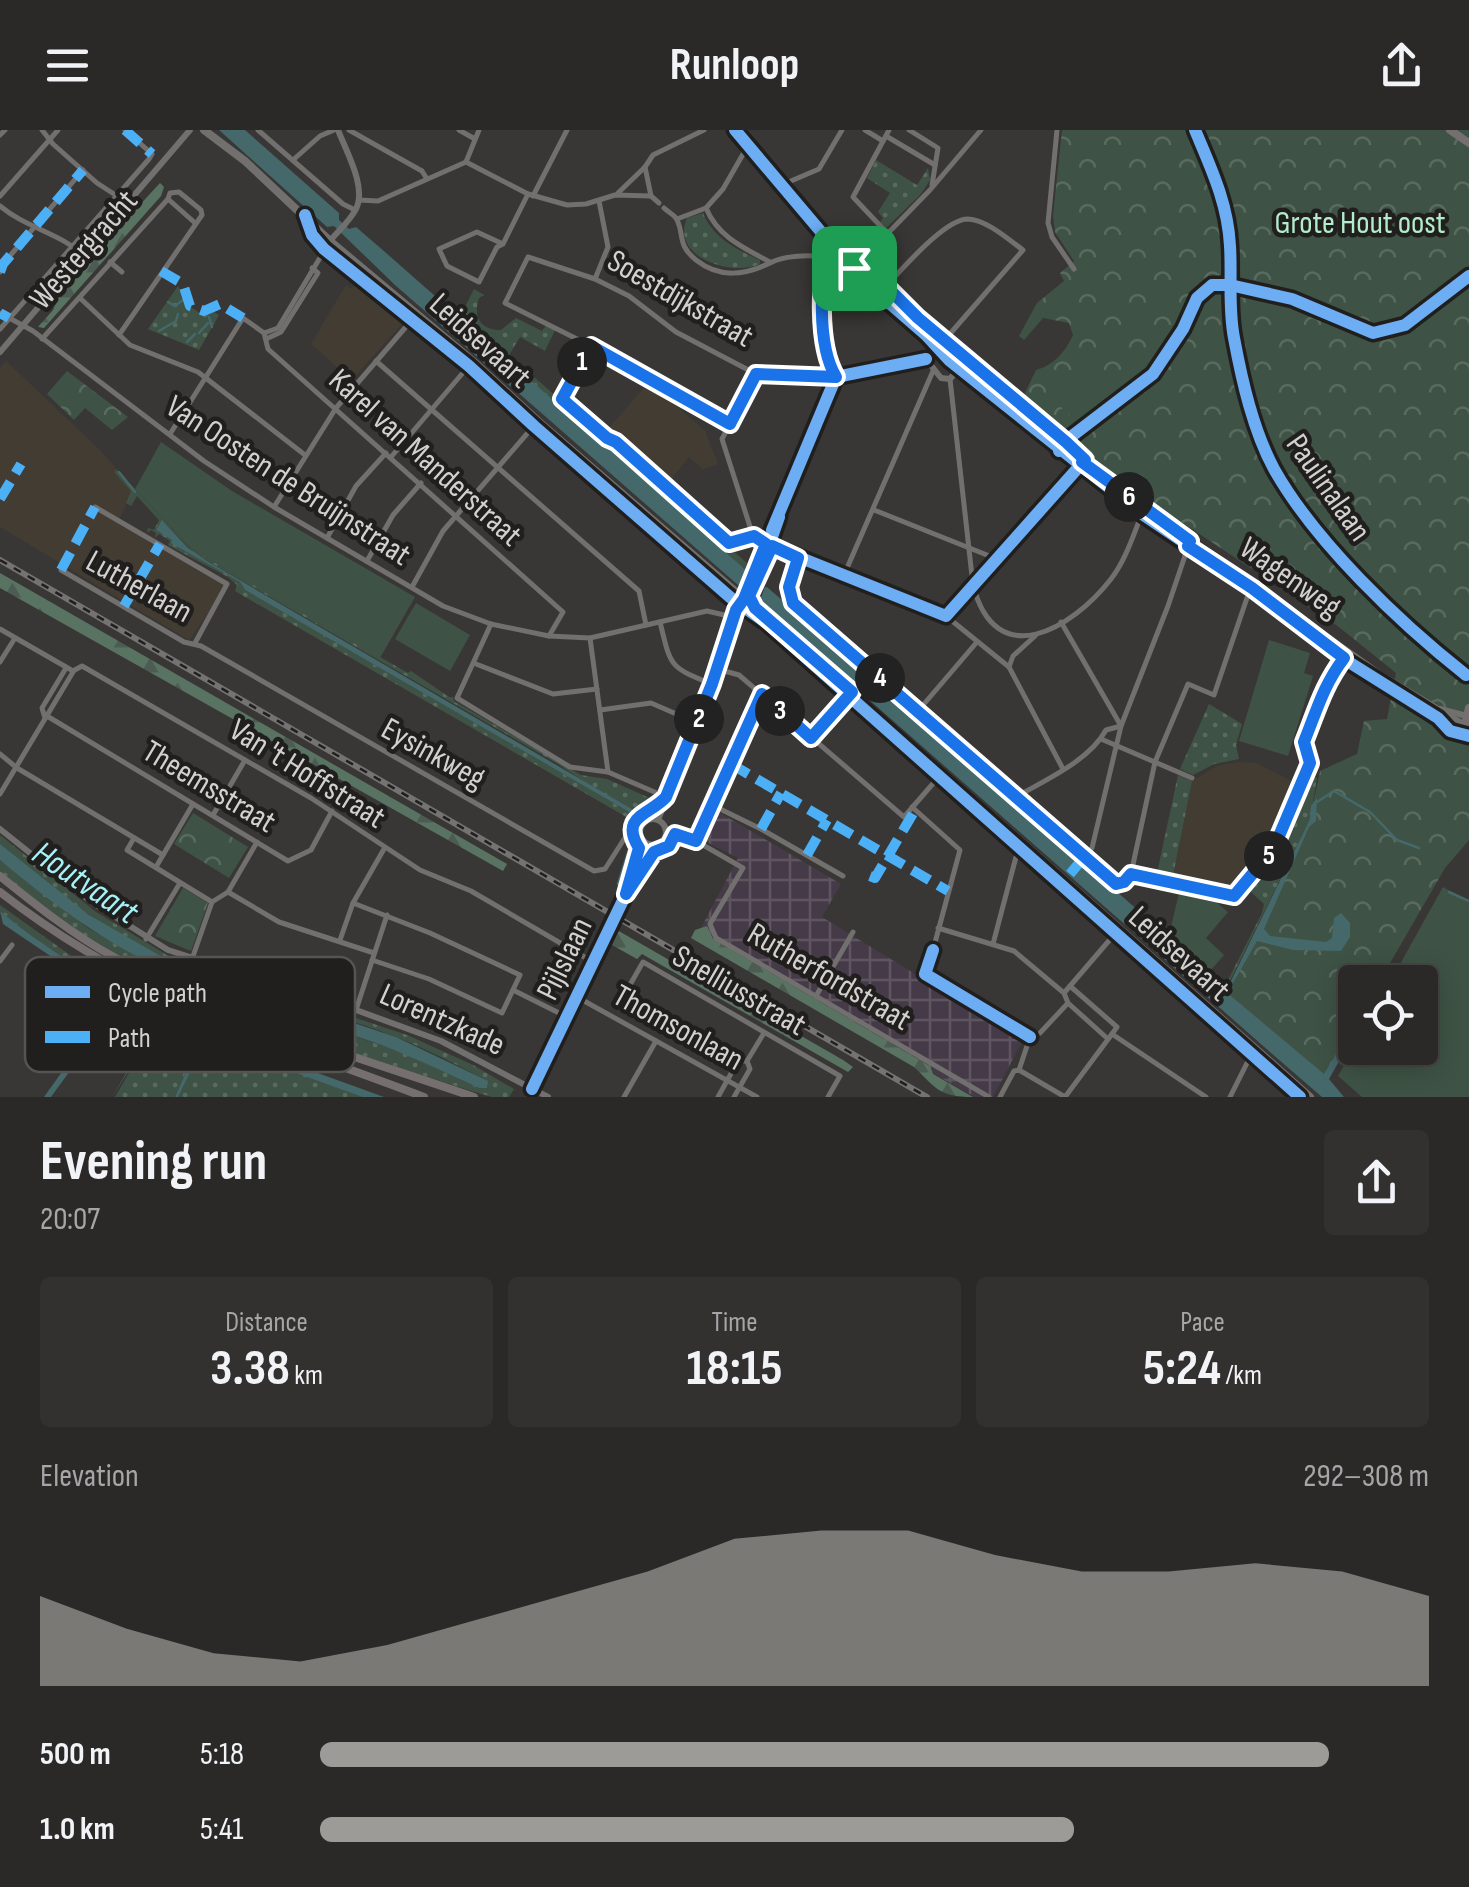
<!DOCTYPE html>
<meta charset="utf-8">
<style>
:root{--surface:#2b2928;--page:#333130;--text:#f1f3f6;--muted:#a6a6a8;--line:#474545;--accent:#9d9b98}
body{margin:0;font-family:"Sofia Sans Condensed",sans-serif;background:var(--page);color:var(--text);height:100vh;display:flex;flex-direction:column;font-size:38px;white-space:nowrap}
*{box-sizing:border-box;margin:0}
p{font-size:32px;color:var(--muted)}
.icon{flex:none;width:55px;height:55px;fill:none;stroke:currentColor;stroke-width:2;stroke-linecap:round;stroke-linejoin:round}
.map{position:relative;height:967px;overflow:hidden}
.sheet{display:flex;flex-direction:column;background:var(--surface);flex:1}
.sheet>*{flex:none}
.buttons{position:absolute;left:1338px;top:835px;display:grid;gap:20px}
.buttons a{display:grid;place-items:center;width:100px;height:100px;border-radius:10px;background:var(--surface);box-shadow:0 5px 25px #0003,0 0 0 2px var(--line);font-size:50px}
.pin{position:absolute;display:grid;place-items:center;width:85px;height:85px;color:#fff;margin:-42px;border-radius:20px;box-shadow:0 5px 15px #0006}
.km{position:absolute;width:50px;height:50px;margin:-25px;border-radius:50%;background:#222;color:#fff;font-size:28px;line-height:50px;text-align:center}
.round{display:grid;place-items:center;flex:none;width:105px;height:105px;border-radius:10px;background:var(--page)}
.summary{display:flex;align-items:center;justify-content:space-between;height:170px;padding:0 40px}
h1{font-size:55px;font-weight:700;line-height:75px}
.metrics{display:grid;grid-template-columns:repeat(3,1fr);gap:15px;height:170px;padding:10px 40px}
.metrics div{display:grid;align-content:center;border-radius:10px;background:var(--page);text-align:center}
.metrics b{font-size:50px;font-weight:700}
.metrics small{font-size:28px;font-weight:400}
.metrics p{font-size:28px}
.chart{height:280px;padding:20px 40px}
.chart p{display:flex;justify-content:space-between}
.chart svg{width:100%;height:180px;margin-top:10px;fill:var(--accent);opacity:.7}
ul{padding:0 40px;list-style:none;font-size:32px}
li{display:grid;grid-template-columns:160px 120px 1fr;align-items:center;height:75px}
li i{height:25px;border-radius:12px;background:var(--accent)}
header{display:flex;justify-content:space-between;align-items:center;height:130px;padding:0 40px;background:var(--surface);font-size:45px;font-weight:700}
.map>svg:first-child{display:block}
.built{fill:#433c33}
.industrial{fill:url(#industrial-grid)}
.grass{fill:url(#grass-dots);fill-rule:evenodd}
.forest{fill:url(#forest-firs)}
.park{fill:url(#park-crowns)}
.garden{fill:#3e5345}
.water{fill:#45686a}
.lines{fill:none;stroke-linecap:round;stroke-linejoin:round}
.stream{stroke:#45686a;stroke-width:2.5}
.minor{stroke:#72706e;stroke-width:5}
.tertiary{stroke:#72706e;stroke-width:6}
.secondary{stroke:#72706e;stroke-width:8}
.primary{stroke:#766f70;stroke-width:8}
.rail-casing{stroke:#747372;stroke-width:6}
.rail{stroke:#201f1d;stroke-width:2.5;stroke-dasharray:8;stroke-linecap:butt}
.quiet{stroke:#4cb0f7;stroke-width:10;stroke-dasharray:20 10;stroke-linecap:butt}
.cycleway-casing{stroke:#201f1d;stroke-width:19}
.cycleway{stroke:#6dadf4;stroke-width:12}
.route-casing{stroke:#fff;stroke-width:20}
.route{stroke:#1a73e8;stroke-width:12}
.labels{text-anchor:middle;dominant-baseline:central;stroke-width:9;stroke-linejoin:round;paint-order:stroke}
.park-label{font-size:32px;fill:#b3ecca;stroke:#201f1d}
.street-label{font-size:32px;fill:#d3d1ce;stroke:#201f1d}
.water-label{font-size:35px;font-style:italic;fill:#a6f1f5;stroke:#201f1d}
.key{fill:#201f1d;stroke:#565452;stroke-width:2.5}
.key-label{font-size:28px;fill:#d3d1ce}
</style>
<header><svg class="icon" aria-label="menu" viewBox="0 0 24 24"><path d="M4 6h16M4 12h16M4 18h16"/></svg>Runloop<svg class="icon" aria-label="share" viewBox="0 0 24 24"><path d="M12 15V3M7 8l5-5 5 5M5 13v7h14v-7"/></svg></header>
<div class="map">
<svg width="1469" height="967" viewBox="0 0 1469 967">
<defs>
<pattern id="industrial-grid" width="8" height="8" patternUnits="userSpaceOnUse" patternTransform="scale(2.5)"><rect width="8" height="8" fill="#453a47"/><path d="M0 4h8M4 0v8" fill="none" stroke="#5f5560"/></pattern>
<pattern id="grass-dots" width="8" height="8" patternUnits="userSpaceOnUse" patternTransform="scale(2.5)"><rect width="8" height="8" fill="#3e5345"/><path d="M2 2h.1M6 6h.1" fill="none" stroke="#596b5f" stroke-width="1.8" stroke-linecap="round"/></pattern>
<pattern id="forest-firs" width="22" height="20" patternUnits="userSpaceOnUse" patternTransform="scale(2.5)"><rect width="22" height="20" fill="#597363"/><path d="M5 1l3.5 6h-7zM16 11l3.5 6h-7z" fill="#4d5c52"/></pattern>
<pattern id="park-crowns" width="20" height="18" patternUnits="userSpaceOnUse" patternTransform="scale(2.5)"><rect width="20" height="18" fill="#3e5345"/><path d="M2 6a3 3 0 1 1 6 0M12 15a3 3 0 1 1 6 0" fill="none" stroke="#596b5f"/></pattern>
</defs>
<rect width="100%" height="100%" fill="#393735"/>
<g class="built">
<path d="M360,148L406,189L352,250L311,214L346,155L351,159Z"/>
<path d="M6,231L101,321L134,359L119,389L230,452L189,510L0,397V238Z"/>
<path d="M649,252L705,301L718,334L703,339L689,327L669,352L608,299Z"/>
<path d="M1239,632L1256,633L1296,653L1269,716L1231,761L1173,748L1192,651L1217,636Z"/>
</g>
<path class="industrial" d="M715,680L841,754L822,787L1023,910L993,967H975L695,809L738,728L701,709Z"/>
<g class="grass">
<path d="M876,30L917,55L928,38L930,50L921,64L885,99L879,94L883,88L878,82L890,63L867,48Z"/>
<path d="M703,83C713,108 737,120 760,130V134C731,147 670,127 687,88Z"/>
<path d="M178,156L187,175L205,186L214,182L219,185L199,220L148,199Z"/>
<path d="M474,159L484,165L479,168C473,187 480,200 501,200L516,188L542,201L547,194L556,198L545,221L520,207L506,230L466,194L464,179Z"/>
<path d="M534,247L747,433L745,439L531,251Z"/>
<path d="M116,339L193,420L408,543L411,541L449,567H453L454,571L581,645L607,649L654,670L655,676L640,680L629,696L623,698L628,688L235,461L237,455L228,447L168,415L170,411L159,404L155,408L156,403L151,400L147,403L148,398L154,400L159,390L137,366L131,376L126,373L131,361L115,343ZM163,391L194,423L558,634L629,682L245,460L240,452L172,413L173,410L156,400Z"/>
<path d="M1209,574L1242,594L1236,615L1239,629L1214,634L1193,645L1180,639Z"/>
<path d="M1178,645L1192,651L1173,746L1157,743Z"/>
<path d="M1314,647L1317,648L1310,689L1228,855L1225,856L1262,783L1264,774L1250,761L1281,727Z"/>
<path d="M0,705L96,782L167,825L407,905L473,935L514,959L509,967H492L468,960C362,925 252,894 152,845C97,818 47,780 0,742V730L88,798L128,821L230,864L404,923L479,958L487,951C447,929 406,909 363,895C298,874 230,859 168,831C105,802 52,758 0,714Z"/>
<path d="M0,775L91,840L215,904C136,879 64,833 0,781Z"/>
<path d="M159,892L201,907L175,967H115Z"/>
<path d="M206,909L362,967H178Z"/>
</g>
<g class="forest">
<path d="M160,53L164,57L161,66L44,198L38,197L53,180L62,159Z"/>
<path d="M0,443L507,734L503,741L0,458Z"/>
<path d="M707,796L713,809L930,936L933,944L973,967C939,967 936,958 914,937L691,808L695,800Z"/>
<path d="M617,800L843,930L853,937L848,942L642,824L637,829L612,815Z"/>
</g>
<g class="park">
<path d="M1062,0H1469V710L1445,738L1379,852H1355V894L1323,949L1227,864C1265,793 1306,721 1320,641L1357,624L1364,591L1387,589L1396,543L1339,497L1114,347L1022,269L1036,240C1053,236 1066,221 1073,205L1069,193L1043,188L1024,210L1019,206L1037,173L1064,151L1060,143L1074,131L1055,102L1053,86Z"/>
<path d="M67,241L128,287L112,300L85,278L74,290L47,264Z"/>
<path d="M193,683L248,717L229,748L174,714Z"/>
<path d="M183,758L208,773L191,821L155,806Z"/>
</g>
<g class="garden">
<path d="M1092,232L1112,249L1076,290L1056,273Z"/>
<path d="M161,312L232,361L415,467L380,528L193,420L135,359Z"/>
<path d="M416,473L470,505L450,541L395,509Z"/>
<path d="M1269,510L1310,523L1304,543L1313,546L1288,626L1239,611Z"/>
<path d="M1443,757L1469,772V967H1362L1338,946L1355,916L1420,918V852H1390Z"/>
<path d="M1180,759L1218,768L1217,773L1228,782L1206,808L1224,825L1210,841L1169,805Z"/>
</g>
<g class="water">
<path d="M219,0H245L339,83V90L349,99L356,97L385,122L746,440L747,446L761,458L767,457L1225,856L1229,855L1310,689L1311,676L1317,668L1316,691L1309,697L1264,799L1270,806L1326,812L1332,808L1334,788L1341,783L1350,793V807L1341,821L1293,820L1257,811L1229,860L1231,866L1324,944L1355,893V903L1329,949L1344,967H1322L1278,929L759,473C756,464 747,455 738,455L395,155L334,96L327,97Z"/>
<path d="M162,390L188,418L207,431L635,681L629,682L617,675L245,460L240,452L171,413L172,410L156,400Z"/>
<path d="M0,714L89,785L171,832L396,907L488,951L487,958H479C442,941 405,923 367,910C302,887 234,871 172,843C108,816 53,774 0,730Z"/>
<path d="M0,781C116,877 246,917 384,967H362L206,910L178,967H175L201,908L160,892L112,967L157,892L120,872L51,967H44L114,869L3,794Z"/>
</g>
<g class="lines">
<g class="stream">
<path d="M168,172L175,176L183,170"/>
<path d="M209,187L212,197"/>
<path d="M159,201L176,191L178,184"/>
<path d="M199,203L208,193"/>
<path d="M187,212L195,204"/>
<path d="M119,342L135,362"/>
<path d="M1317,672L1334,661L1370,682L1397,710L1419,718"/>
<path d="M618,754L630,716"/>
<path d="M1449,762L1469,771"/>
</g>
<g class="minor">
<path d="M42,0L53,14L97,53L117,66"/>
<path d="M258,0L343,74L355,80"/>
<path d="M349,0L422,41L427,49"/>
<path d="M459,0L475,9"/>
<path d="M865,0L883,11"/>
<path d="M909,0L938,18L932,55"/>
<path d="M1057,0L1048,93L1052,107L1074,139"/>
<path d="M0,5L5,0"/>
<path d="M886,6L935,35"/>
<path d="M293,30L320,6L334,0"/>
<path d="M466,32L528,64L567,75L586,74L615,65L651,66"/>
<path d="M466,32L479,0"/>
<path d="M645,37L651,66L659,73"/>
<path d="M784,54L819,39L842,0"/>
<path d="M618,63L645,37L653,25L704,0"/>
<path d="M0,66L58,0"/>
<path d="M533,66L567,0"/>
<path d="M168,69L194,92"/>
<path d="M359,70L378,71L466,32"/>
<path d="M0,76C25,97 58,103 83,124"/>
<path d="M664,78C668,82 673,84 676,88C685,103 676,114 696,130C720,149 745,145 770,133C785,125 809,125 825,127"/>
<path d="M706,78C718,107 744,118 770,132"/>
<path d="M677,89L706,78L723,59L750,12"/>
<path d="M887,103L853,67L889,0"/>
<path d="M831,107C816,136 819,219 836,247"/>
<path d="M503,114L477,102L439,119L447,136L479,152L497,117L503,114L528,64"/>
<path d="M110,132L122,142"/>
<path d="M858,134L930,60L981,0"/>
<path d="M0,142L3,134L83,40"/>
<path d="M595,149L608,117L599,71"/>
<path d="M884,158C901,141 944,89 968,89C987,90 1009,110 1023,120L942,213"/>
<path d="M80,168L130,215L198,242L305,325"/>
<path d="M0,183L33,201L204,331L274,377L443,476L491,494L549,506L590,508L707,481L733,487"/>
<path d="M0,199L149,29L152,24L125,0"/>
<path d="M264,203L268,219L563,482L549,506"/>
<path d="M264,203L278,198L330,111"/>
<path d="M119,205L202,85L201,80L179,62L170,63L168,69"/>
<path d="M42,209L168,69"/>
<path d="M266,209L281,202L318,143L312,138"/>
<path d="M376,231L639,461L646,495"/>
<path d="M950,249L973,455C996,544 1072,499 1111,449C1127,428 1134,402 1144,379"/>
<path d="M570,255L591,216"/>
<path d="M730,294L591,216L505,173L528,127L595,149L629,166L676,202L756,244L722,309L753,406"/>
<path d="M170,304L243,188L264,203"/>
<path d="M627,321L729,413L753,406"/>
<path d="M391,327L473,231"/>
<path d="M95,377L227,454L195,513"/>
<path d="M274,377L336,278L417,184"/>
<path d="M874,380L997,429"/>
<path d="M753,406L799,428L946,486L1009,537L1013,526L1035,506"/>
<path d="M327,408L356,356L386,323"/>
<path d="M799,428L789,457L793,473L1116,754L1124,752L1131,744"/>
<path d="M367,431L393,385L421,353"/>
<path d="M61,440L184,512L201,516L594,741L605,739L626,706L640,702"/>
<path d="M844,445L933,241"/>
<path d="M412,457L443,401L538,291"/>
<path d="M946,486L1082,332"/>
<path d="M660,492C671,537 669,537 712,554"/>
<path d="M491,494L457,568L570,637L608,642"/>
<path d="M0,499L73,541L82,536L311,668L420,740L471,761L593,832"/>
<path d="M590,508L608,642L666,667"/>
<path d="M0,532L15,508"/>
<path d="M476,534L553,564L597,559"/>
<path d="M1009,537L1063,639"/>
<path d="M717,539L739,545L904,687L943,642"/>
<path d="M600,580L651,573L697,593"/>
<path d="M918,581L977,512"/>
<path d="M47,586L288,731L311,720L332,681"/>
<path d="M45,588L42,578L66,538"/>
<path d="M811,607L852,562"/>
<path d="M1101,609L1192,648"/>
<path d="M0,624L17,638L163,725"/>
<path d="M0,664L73,542"/>
<path d="M1016,667C1045,650 1089,631 1106,600L1121,596L1061,492"/>
<path d="M714,676L761,699L843,746"/>
<path d="M912,677L960,720L933,820"/>
<path d="M213,685L245,630"/>
<path d="M666,703L696,711L743,738L710,794L716,808L989,967"/>
<path d="M134,708L127,720L212,772"/>
<path d="M696,711L762,564"/>
<path d="M1085,727L1092,718L1121,596L1168,476L1190,411"/>
<path d="M156,737L193,674"/>
<path d="M1131,744L1234,766L1273,719L1310,633L1303,611C1318,578 1325,550 1350,523"/>
<path d="M1131,744L1155,632L1188,554L1214,565L1247,468L1254,455"/>
<path d="M228,762L279,792L374,823"/>
<path d="M353,773L430,803L520,845L502,883L429,849L372,830"/>
<path d="M938,798L1014,821L1064,863L1068,873L1108,909"/>
<path d="M146,809L180,753"/>
<path d="M340,810L353,773L384,719"/>
<path d="M993,814L1016,727L1023,714"/>
<path d="M192,829L212,772L228,762L257,712"/>
<path d="M0,831L12,815"/>
<path d="M925,844L1030,907L1019,940"/>
<path d="M1070,856L1117,897L1112,904"/>
<path d="M513,860L567,887"/>
<path d="M627,860L643,832L840,946L828,967"/>
<path d="M1064,863L1119,799"/>
<path d="M816,866L853,802"/>
<path d="M577,867L757,967"/>
<path d="M356,880L387,785"/>
<path d="M1040,903L1068,873"/>
<path d="M1112,904L1206,967"/>
<path d="M1019,940L1065,967L1112,904"/>
<path d="M624,967L656,911"/>
<path d="M718,967L738,931H747"/>
<path d="M734,967L750,939L747,931L764,903"/>
<path d="M1000,967L1014,941L1019,940"/>
<path d="M1230,967L1254,919"/>
</g>
<g class="tertiary">
<path d="M742,0L784,54L858,134L936,208L1082,332L1380,544L1465,595"/>
<path d="M330,111C338,101 350,91 356,79C367,57 346,21 338,0"/>
<path d="M0,222L190,0"/>
<path d="M926,229L941,248L950,249L964,232"/>
<path d="M744,469L836,247L926,229L942,213"/>
<path d="M1440,579L1467,586"/>
<circle cx="653" cy="702" r="13"/>
<path d="M658,690L713,553L736,480L752,464L775,403"/>
<path d="M0,699L90,771L168,820L356,880L441,911L548,967"/>
<path d="M529,967L648,714"/>
</g>
<path class="secondary" d="M204,0L245,31L330,111L473,231L538,291L852,562L1310,967"/>
<g class="primary">
<path d="M1450,0L1469,13"/>
<path d="M1469,578L1465,595L1469,597"/>
<path d="M0,746C36,775 72,804 112,826C225,889 352,925 474,967"/>
<path d="M0,762C133,866 269,909 424,967"/>
</g>
<defs>
<path id="rail" d="M0,430L927,967"/>
</defs>
<use href="#rail" class="rail-casing"/>
<use href="#rail" class="rail"/>
<g class="quiet">
<path d="M125,0L152,24"/>
<path d="M161,141L183,154L190,176L204,181L220,174L243,188"/>
<path d="M0,142L3,134L83,40"/>
<path d="M0,183L9,188"/>
<path d="M0,369L21,334"/>
<path d="M61,440L95,377"/>
<path d="M124,476L160,414"/>
<path d="M731,634L948,761"/>
<path d="M761,699L781,663"/>
<path d="M807,725L827,690"/>
<path d="M1070,744L1080,732"/>
<path d="M870,746L875,748L915,680"/>
</g>
<defs>
<g id="cycleway">
<path d="M735,0L838,122L888,172L926,205L949,230L1142,384L1252,458L1344,529L1438,588L1450,601L1469,606"/>
<path d="M1195,0C1211,38 1228,74 1230,116C1232,147 1228,177 1234,208C1242,251 1253,300 1274,339C1315,412 1400,493 1466,545"/>
<path d="M305,85L312,105L324,119L469,236L534,296L731,468L768,494L1300,967"/>
<path d="M756,244L836,247L926,229"/>
<path d="M1059,321L1068,309L1153,244L1183,199L1197,168L1212,155H1230L1292,169L1373,203L1405,195L1469,146"/>
<path d="M772,400L836,247C816,214 821,148 828,111"/>
<path d="M766,414L946,486L1085,330"/>
<path d="M933,820L925,844L1030,907"/>
<path d="M532,959L626,764L639,718C619,686 650,685 666,667L713,553L736,480L752,464L779,387"/>
</g>
</defs>
<use href="#cycleway" class="cycleway-casing"/>
<use href="#cycleway" class="cycleway"/>
</g>
<g class="lines">
<defs>
<path id="route" d="M828,111L854,138L858,134L884,158L886,156L918,188L1066,312L1085,330L1082,332L1190,411L1188,416L1252,458L1344,528C1323,556 1317,580 1304,612L1310,633L1274,718L1234,766L1131,744L1124,752L1116,754L793,473L789,457L798,428L772,416L749,466L755,478L852,562L811,608L762,564L696,711L675,704L669,716L654,722L626,764L639,718C619,686 650,685 666,667L712,554L736,480L744,469L766,414L754,406L729,413L616,312L607,308L562,269L591,216L730,294L756,244L836,247C816,214 821,148 828,111Z"/>
</defs>
<use href="#route" class="route-casing"/>
<use href="#route" class="route"/>
</g>
<g class="labels">
<g class="park-label">
<text x="1360" y="93">Grote Hout oost</text>
</g>
<g class="street-label">
<text transform="translate(84 120) rotate(-49)">Westergracht</text>
<text transform="translate(680 169) rotate(30)">Soestdijkstraat</text>
<text transform="translate(480 211) rotate(42)">Leidsevaart</text>
<text transform="translate(425 328) rotate(42)">Karel van Manderstraat</text>
<text transform="translate(288 351) rotate(33)">Van Oosten de Bruijnstraat</text>
<text transform="translate(1328 358) rotate(55)">Paulinalaan</text>
<text transform="translate(1290 448) rotate(35)">Wagenweg</text>
<text transform="translate(139 457) rotate(29)">Lutherlaan</text>
<text transform="translate(433 624) rotate(29)">Eysinkweg</text>
<text transform="translate(307 644) rotate(32)">Van 't Hoffstraat</text>
<text transform="translate(209 657) rotate(31)">Theemsstraat</text>
<text transform="translate(1179 824) rotate(42)">Leidsevaart</text>
<text transform="translate(565 829) rotate(-64)">Pijlslaan</text>
<text transform="translate(829 847) rotate(30)">Rutherfordstraat</text>
<text transform="translate(739 861) rotate(30)">Snelliusstraat</text>
<text transform="translate(442 890) rotate(24)">Lorentzkade</text>
<text transform="translate(678 898) rotate(29)">Thomsonlaan</text>
</g>
<g class="water-label">
<text transform="translate(85 753) rotate(34)">Houtvaart</text>
</g>
</g>
<rect x="25" y="827" width="330" height="115" rx="15" class="key"/>
<rect x="45" y="856" width="45" height="12" fill="#6dadf4"/>
<rect x="45" y="901" width="45" height="12" fill="#4cb0f7"/>
<g class="key-label">
<text x="108" y="872">Cycle path</text>
<text x="108" y="917">Path</text>
</g>
</svg>
<div class="buttons">
<a><svg class="icon" aria-label="locate" viewBox="0 0 24 24"><circle cx="12" cy="12" r="6"/><path d="M12 2v4M12 18v4M2 12h4M18 12h4"/></svg></a>
</div>
<div class="pin" style="left:854px;top:138px;background:#1e9e55"><svg class="icon" aria-label="arrive" viewBox="0 0 24 24"><path d="M6 21V4h12l-3 4 3 4H6"/></svg></div>
<b class="km" style="left:582px;top:232px">1</b>
<b class="km" style="left:699px;top:589px">2</b>
<b class="km" style="left:780px;top:581px">3</b>
<b class="km" style="left:880px;top:548px">4</b>
<b class="km" style="left:1269px;top:726px">5</b>
<b class="km" style="left:1129px;top:367px">6</b>
</div>
<section class="sheet">
<div class="summary"><div><h1>Evening run</h1><p>20:07</p></div><a class="round"><svg class="icon" aria-label="share" viewBox="0 0 24 24"><path d="M12 15V3M7 8l5-5 5 5M5 13v7h14v-7"/></svg></a></div>
<div class="metrics">
<div><p>Distance</p><b>3.38<small> km</small></b></div>
<div><p>Time</p><b>18:15</b></div>
<div><p>Pace</p><b>5:24<small> /km</small></b></div>
</div>
<div class="chart"><p><span>Elevation</span>292–308 m</p>
<svg viewBox="0 0 160 44" preserveAspectRatio="none"><path d="M0 44V22L10 30L20 36L30 38L40 34L50 28L60 22L70 16L80 8L90 6L100 6L110 12L120 16L130 16L140 14L150 16L160 22V44z"/></svg>
</div>
<ul>
<li><b>500 m</b>5:18<i style="width:91%"></i></li>
<li><b>1.0 km</b>5:41<i style="width:68%"></i></li>
</ul>
</section>
